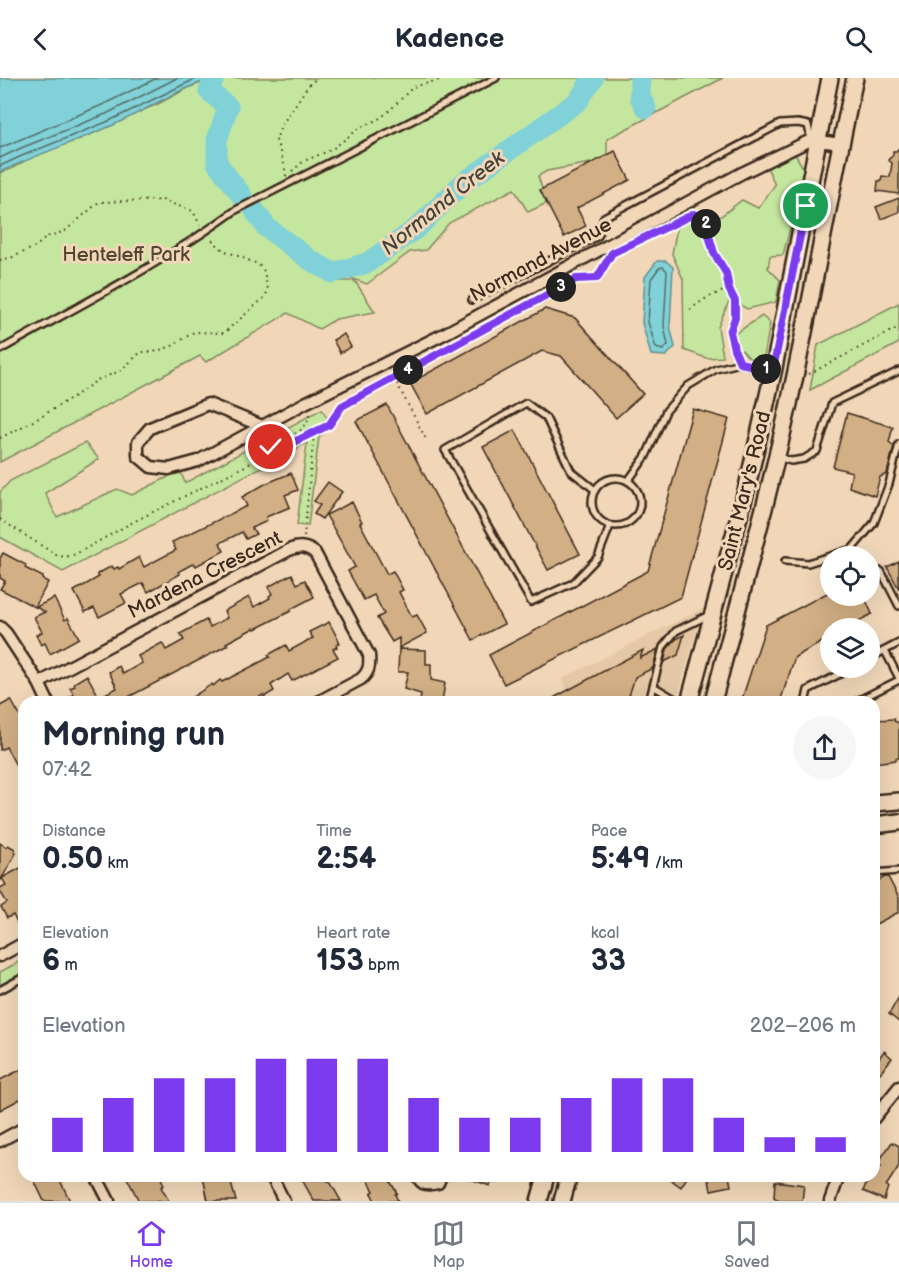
<!DOCTYPE html>
<meta charset="utf-8">
<style>
:root{--surface:#fff;--page:#f6f6f7;--text:#1f2937;--muted:#747a83;--line:#e0e1e3;--accent:#7c3aed}
body{margin:0;font-family:"Balsamiq Sans",sans-serif;background:var(--page);color:var(--text);height:100vh;display:flex;flex-direction:column;font-size:22px;white-space:nowrap}
*{box-sizing:border-box;margin:0}
p{font-size:20px;color:var(--muted)}
.icon{flex:none;width:33px;height:33px;fill:none;stroke:currentColor;stroke-width:2;stroke-linecap:round;stroke-linejoin:round}
.map{position:relative;flex:1;overflow:hidden}
.side{position:absolute;left:18px;top:618px;width:862px;height:486px;display:flex;flex-direction:column;background:var(--surface);border-radius:18px;box-shadow:0 6px 24px #0002}
.side>*{flex:none}
.buttons{position:absolute;left:820px;top:468px;display:grid;gap:12px}
.buttons a{display:grid;place-items:center;width:60px;height:60px;border-radius:50%;background:var(--surface);box-shadow:0 6px 24px #0002;font-size:30px}
.pin{position:absolute;display:grid;place-items:center;width:51px;height:51px;color:#fff;margin:-26px;border:3px solid #fff;border-radius:50%;box-shadow:0 2px 6px #0007}
.km{position:absolute;width:30px;height:30px;margin:-15px;border-radius:50%;background:#222;color:#fff;font-size:16px;line-height:30px;text-align:center}
.round{display:grid;place-items:center;flex:none;width:63px;height:63px;border-radius:32px;background:var(--page)}
.head{display:flex;align-items:center;justify-content:space-between;height:102px;padding:0 24px}
h1{font-size:33px;font-weight:800;line-height:45px}
.figures{display:grid;grid-template-columns:repeat(3,1fr);gap:9px;height:102px;padding:6px 24px}
.figures div{display:grid;align-content:center}
.figures b{font-size:30px;font-weight:800}
.figures small{font-size:16px;font-weight:400}
.figures p{font-size:16px}
.chart{height:168px;padding:12px 24px}
.chart p{display:flex;justify-content:space-between}
.chart svg{width:100%;height:108px;margin-top:6px;stroke:var(--accent);stroke-width:6}
header{display:flex;justify-content:space-between;align-items:center;height:78px;padding:0 24px;background:var(--surface);font-size:27px;font-weight:800}
.menu{display:flex;justify-content:space-around;align-items:center;height:84px;border-top:2px solid var(--line);background:var(--surface);font-size:16px;color:var(--muted)}
.menu a{display:grid;justify-items:center;gap:3px}
.menu .current{color:var(--accent)}
.map>svg:first-child{display:block}
.built{fill:#e5c8a5}
.green{fill:#c5e69e;stroke:#80885e;stroke-width:1.5}
.water{fill:#80d1d8;stroke:#648e8e;stroke-width:1.5}
.lines{fill:none;stroke-linecap:round;stroke-linejoin:round}
.shore{stroke:#576d68;stroke-width:1.5}
.river{stroke:#80d1d8;stroke-width:21}
.building{fill:#d2af84;stroke:#3b2a1e;stroke-width:1.5}
.service-casing{stroke:#3b2a1e;stroke-width:10}
.minor-casing{stroke:#3b2a1e;stroke-width:15}
.secondary-casing{stroke:#3b2a1e;stroke-width:20}
.path{stroke:#3b2a1e;stroke-width:2;stroke-dasharray:1.5 4.5;stroke-linecap:butt}
.service{stroke:#f1d7b8;stroke-width:5}
.minor{stroke:#f1d7b8;stroke-width:10}
.secondary{stroke:#f1d7b8;stroke-width:15}
.route-casing{stroke:#fff;stroke-width:12}
.route{stroke:#7c3aed;stroke-width:8}
.labels{text-anchor:middle;dominant-baseline:central;stroke-width:6;stroke-linejoin:round;paint-order:stroke}
.park-label{font-size:20px;fill:#504631;stroke:#f1d7b8}
.street-label{font-size:20px;fill:#3b2a1e;stroke:#f1d7b8}
.water-label{font-size:21px;font-style:italic;fill:#45433a;stroke:#f1d7b8}
</style>
<header><svg class="icon" aria-label="back" viewBox="0 0 24 24"><path d="M15 5l-7 7 7 7"/></svg>Kadence<svg class="icon" aria-label="search" viewBox="0 0 24 24"><circle cx="10" cy="10" r="6"/><path d="M15 15l6 6"/></svg></header>
<div class="map">
<svg width="899" height="1123" viewBox="0 0 899 1123">
<rect width="100%" height="100%" fill="#f1d7b8"/>
<filter id="ink" filterUnits="userSpaceOnUse"><feTurbulence type="fractalNoise" baseFrequency=".0167" numOctaves="2"/><feDisplacementMap in="SourceGraphic" scale="12" xChannelSelector="R" yChannelSelector="G"/><feConvolveMatrix kernelMatrix="1 2 1 2 8 2 1 2 1" color-interpolation-filters="sRGB"/></filter>
<g filter="url(#ink)">
<path class="built" d="M703,530L676,624H574L562,601Z"/>
<g class="green">
<path d="M216,0H723L607,61V82L547,93L538,98L547,125L528,134L514,111L449,145L426,172L410,174L367,206L348,199L341,203H355L375,234L336,241L319,251L288,235L206,284L200,278L0,384V95L11,91L26,82L66,65L77,62L129,38L158,26L190,9Z"/>
<path d="M795,76L805,93L783,177L770,178L768,190L780,202L776,224L747,231L730,221L718,249L723,279L706,280L684,272L683,201L672,176L677,149L705,135L717,141L742,122L758,130L775,107L767,89Z"/>
<path d="M899,225V265L810,312L818,267Z"/>
<path d="M762,238L770,245L763,284L749,280L742,272L731,274L736,255Z"/>
<path d="M322,331L332,349L319,359L308,448L297,447L307,365L63,494L0,459V414L10,403L85,365L99,381L45,415L57,439L117,411L132,417L168,399L163,384H177L185,405Z"/>
<path d="M24,881V894L0,907V894Z"/>
</g>
<g class="water">
<path d="M0,0H216C179,9 146,33 111,48C74,64 36,77 0,94Z"/>
<path d="M657,183H666L673,189L670,248L675,269L666,278L651,277L642,245L645,199Z"/>
</g>
<g class="lines">
<g class="shore">
<path d="M0,70L102,27L157,0"/>
<path d="M0,80L21,70L106,36L177,0"/>
<path d="M0,88L24,77L109,43L197,0"/>
<path d="M663,189L667,193L664,248L668,267L663,272L656,270L648,244L651,201L659,190Z"/>
</g>
<g class="river">
<path d="M214,0L209,13L228,29L217,62V85L242,118"/>
<path d="M640,0V19L646,30"/>
<path d="M255,133L266,149L310,182L333,195L367,185L417,150L462,106L578,23L593,0"/>
</g>
</g>
<g class="building">
<path d="M899,70V116L877,113L878,103H881L882,98L890,99L892,85L888,82L893,77V73H896Z"/>
<path d="M615,73L630,102L577,130L586,148L564,159L540,112Z"/>
<path d="M899,120V134L881,141L876,129Z"/>
<path d="M545,231L575,240L643,316L616,340L561,278L542,273L427,336L410,305Z"/>
<path d="M344,256L351,269L340,275L333,262Z"/>
<path d="M387,327L504,546L473,562L356,343Z"/>
<path d="M693,331L729,341L681,519L504,606L489,577L648,493Z"/>
<path d="M847,335L893,349L889,364L894,368L887,396L880,399L875,418L849,409L852,394L833,389Z"/>
<path d="M515,352L580,476L548,492L483,369Z"/>
<path d="M291,395L298,412L285,417L290,429L266,439L267,443L252,450L256,456L246,461L242,454L220,465L224,473L196,488L194,485L178,494L180,496L148,514L143,505L121,516L126,525L99,539L94,530L85,534L74,513L99,499L97,496L112,488L114,491L118,489L119,491L139,479L144,489L176,472L172,464L247,428L242,419L265,406Z"/>
<path d="M328,404L342,414L322,441L314,436L320,427L314,423Z"/>
<path d="M352,424L362,444L360,445L387,496L393,493L403,512L399,514L412,539L417,537L427,555L399,570V560L392,564L377,540L384,536L374,517L364,522L348,493L355,489L326,437Z"/>
<path d="M3,475L26,487L25,490L43,499L42,501L48,504L35,529L0,511L5,503L0,500V480Z"/>
<path d="M899,483V511L887,489Z"/>
<path d="M292,496L297,506L305,502L314,519L291,531V533L255,551L254,550L226,565L228,567L119,624H59L74,617L70,610L75,608L74,605L87,597L99,619L117,610L109,594L119,588L123,596L142,585L138,578L162,565L166,572L184,562L180,556L206,542L210,549L227,540L224,533L249,519L254,529L270,520L269,518L272,516L268,509Z"/>
<path d="M831,513V518H864L872,536L846,550H831V559L795,579L780,624H741L766,547Z"/>
<path d="M54,520L65,542L68,540L79,560L50,576L45,565L41,567L36,557L42,554L34,539L45,534L36,529Z"/>
<path d="M329,544L340,565L336,567L337,569L333,571L338,579L292,603L288,596L271,607L274,613L264,619L263,617L250,624H185L212,606L213,608L220,602L222,604L270,579L268,577L286,567L289,573L313,560L309,554Z"/>
<path d="M684,557L678,577L664,584L667,571L676,561Z"/>
<path d="M399,571L426,572V586H431V602L445,605L442,624H420L421,616L404,611L408,594H398Z"/>
<path d="M658,571L653,590L635,599L627,624H546L643,572L640,580Z"/>
<path d="M11,622L24,645V648L18,651L21,656L19,657L24,666V702L6,669L0,672V628Z"/>
<path d="M894,641V643L899,645V680H896V682L874,685V642Z"/>
<path d="M0,765L6,769L8,767L15,771L14,774L16,775L2,800L24,788V841L17,845L13,837L7,840L1,829L7,825L0,813V810L6,807L2,800L0,804Z"/>
<path d="M885,799H888L899,820V834L874,847V805Z"/>
<path d="M899,919V944L889,936Z"/>
<path d="M884,973L892,980L880,995L874,990V987Z"/>
<path d="M24,990V1019L0,1032V1002Z"/>
<path d="M892,1064L899,1068V1088L886,1108L888,1109L884,1122L863,1113L868,1101L874,1098V1096L881,1088L877,1086Z"/>
<path d="M32,1098H58L70,1123H44Z"/>
<path d="M126,1098H160L164,1107L161,1109L169,1123H139Z"/>
<path d="M208,1098H229L236,1123H208L203,1099Z"/>
<path d="M300,1098H324L327,1103L329,1102L341,1123H314Z"/>
<path d="M366,1098H387L397,1115L395,1116L398,1123H375L371,1115L374,1113Z"/>
<path d="M465,1098H493L490,1108L465,1099Z"/>
<path d="M666,1098H688L681,1109Z"/>
<path d="M708,1098H729L731,1108L711,1112Z"/>
<path d="M775,1103L804,1107L802,1123H780L774,1119Z"/>
</g>
<g class="lines">
<defs>
<g id="service">
<path d="M472,222L598,158L604,139L780,46L798,45L808,47L811,62"/>
<path d="M0,272C80,227 162,186 236,132L496,0"/>
<path d="M778,379L791,383L804,381L817,373L832,325L899,293"/>
<circle cx="616" cy="424" r="24"/>
<path d="M628,403L646,378L666,333L688,308L716,291L740,285L772,292"/>
<path d="M595,412L571,393L546,340L526,325L445,372L531,524L573,505L598,479L610,448"/>
<path d="M785,483L808,485L852,471L874,445L889,406L899,366"/>
<path d="M881,493L899,528"/>
<path d="M885,573L899,600"/>
<path d="M870,580L899,565"/>
<path d="M653,608L680,624"/>
<path d="M649,624L663,569L676,553L709,537"/>
<path d="M806,624V621L808,612L852,590"/>
<path d="M855,624L899,602"/>
<path d="M874,795L899,793"/>
<path d="M0,912L24,899"/>
</g>
<g id="minor">
<path d="M262,348L208,326L150,350L138,364V378L151,389L169,391L198,383L305,325L444,256L742,95L811,62L841,66"/>
<path d="M0,549L6,555L39,605L48,624"/>
<path d="M39,605L289,472C299,468 306,468 315,475L369,577C370,588 369,594 361,601L318,624"/>
<path d="M0,878L24,865"/>
<path d="M874,1040L899,1009"/>
<path d="M0,1063L24,1050"/>
<path d="M96,1098L109,1123"/>
<path d="M273,1098L274,1103L284,1123"/>
<path d="M418,1098C421,1108 429,1107 438,1105L441,1098"/>
<path d="M830,1123L839,1098"/>
</g>
<g id="secondary">
<path d="M689,624L747,409L773,295L830,0"/>
<path d="M713,624C741,516 772,408 795,298C816,199 833,99 855,0"/>
<path d="M874,725L899,723"/>
<path d="M874,747L899,744"/>
<path d="M539,1123L546,1098"/>
<path d="M562,1123L569,1098"/>
</g>
</defs>
<use href="#service" class="service-casing"/>
<use href="#minor" class="minor-casing"/>
<use href="#secondary" class="secondary-casing"/>
<g class="path">
<path d="M292,93L304,83L331,72L361,49L377,42L388,34L413,9L446,0"/>
<path d="M286,98L284,86L276,62L281,48L310,5L318,0"/>
<path d="M675,145L694,136L704,140L714,175L726,195L729,211L735,223V240L730,254L736,277"/>
<path d="M0,182L13,179L35,169L47,159L65,153L99,124L162,122L193,133L200,147"/>
<path d="M690,232C702,221 715,216 729,211"/>
<path d="M809,296L899,249"/>
<path d="M394,300L427,363"/>
<path d="M0,360L37,341L81,314L97,302L120,293L141,274H154L172,268L194,254L224,255L265,219L268,212L264,193L258,186L223,172L211,161"/>
<path d="M267,377C268,375 270,371 272,369C284,358 309,356 309,335"/>
<path d="M0,441L56,477L65,479L76,476L133,444L267,377L314,355L329,347L342,328L576,201L597,200L609,180"/>
<path d="M304,459L314,355"/>
</g>
<use href="#service" class="service"/>
<use href="#minor" class="minor"/>
<use href="#secondary" class="secondary"/>
</g>
</g>
<g class="lines" filter="url(#ink)">
<defs>
<path id="route" d="M271,369L267,377L329,347L342,328L576,201L597,200L612,175L694,136L704,140L714,175L726,195L729,211L735,223V240L730,254L734,271L740,285L773,292L806,128"/>
</defs>
<use href="#route" class="route-casing"/>
<use href="#route" class="route"/>
</g>
<g class="labels">
<g class="park-label">
<text x="126" y="177">Henteleff Park</text>
</g>
<g class="street-label">
<text transform="translate(541 182) rotate(-28)">Normand Avenue</text>
<text transform="translate(745 413) rotate(-76)">Saint Mary's Road</text>
<text transform="translate(205 497) rotate(-27)">Mardena Crescent</text>
</g>
<g class="water-label">
<text transform="translate(443 125) rotate(-39)">Normand Creek</text>
</g>
</g>
</svg>
<div class="buttons">
<a><svg class="icon" aria-label="locate" viewBox="0 0 24 24"><circle cx="12" cy="12" r="6"/><path d="M12 2v4M12 18v4M2 12h4M18 12h4"/></svg></a>
<a><svg class="icon" aria-label="layers" viewBox="0 0 24 24"><path d="M12 4l9 5-9 5-9-5zM3 14l9 5 9-5"/></svg></a>
</div>
<div class="pin" style="left:806px;top:128px;background:#1e9e55"><svg class="icon" aria-label="arrive" viewBox="0 0 24 24"><path d="M6 21V4h12l-3 4 3 4H6"/></svg></div>
<div class="pin" style="left:271px;top:369px;background:#d93025"><svg class="icon" aria-label="check" viewBox="0 0 24 24"><path d="M5 12l5 5 9-10"/></svg></div>
<b class="km" style="left:766px;top:291px">1</b>
<b class="km" style="left:706px;top:146px">2</b>
<b class="km" style="left:561px;top:209px">3</b>
<b class="km" style="left:408px;top:292px">4</b>
<section class="side">
<div class="head"><div><h1>Morning run</h1><p>07:42</p></div><a class="round"><svg class="icon" aria-label="share" viewBox="0 0 24 24"><path d="M12 15V3M7 8l5-5 5 5M5 13v7h14v-7"/></svg></a></div>
<div class="figures">
<div><p>Distance</p><b>0.50<small> km</small></b></div>
<div><p>Time</p><b>2:54</b></div>
<div><p>Pace</p><b>5:49<small> /km</small></b></div>
</div>
<div class="figures">
<div><p>Elevation</p><b>6<small> m</small></b></div>
<div><p>Heart rate</p><b>153<small> bpm</small></b></div>
<div><p>kcal</p><b>33</b></div>
</div>
<div class="chart"><p><span>Elevation</span>202–206 m</p>
<svg viewBox="0 0 160 44" preserveAspectRatio="none"><path d="M5 44V30M15 44V22M25 44V14M35 44V14M45 44V6M55 44V6M65 44V6M75 44V22M85 44V30M95 44V30M105 44V22M115 44V14M125 44V14M135 44V30M145 44V38M155 44V38"/></svg>
</div>
</section>
</div>
<nav class="menu">
<a class="current"><svg class="icon" aria-label="home" viewBox="0 0 24 24"><path d="M3 11l9-7 9 7M6 9v11h12V9"/></svg>Home</a>
<a><svg class="icon" aria-label="map" viewBox="0 0 24 24"><path d="M3 6l6-2 6 2 6-2v14l-6 2-6-2-6 2zM9 4v14M15 6v14"/></svg>Map</a>
<a><svg class="icon" aria-label="saved" viewBox="0 0 24 24"><path d="M7 4h10v16l-5-4-5 4z"/></svg>Saved</a>
</nav>
